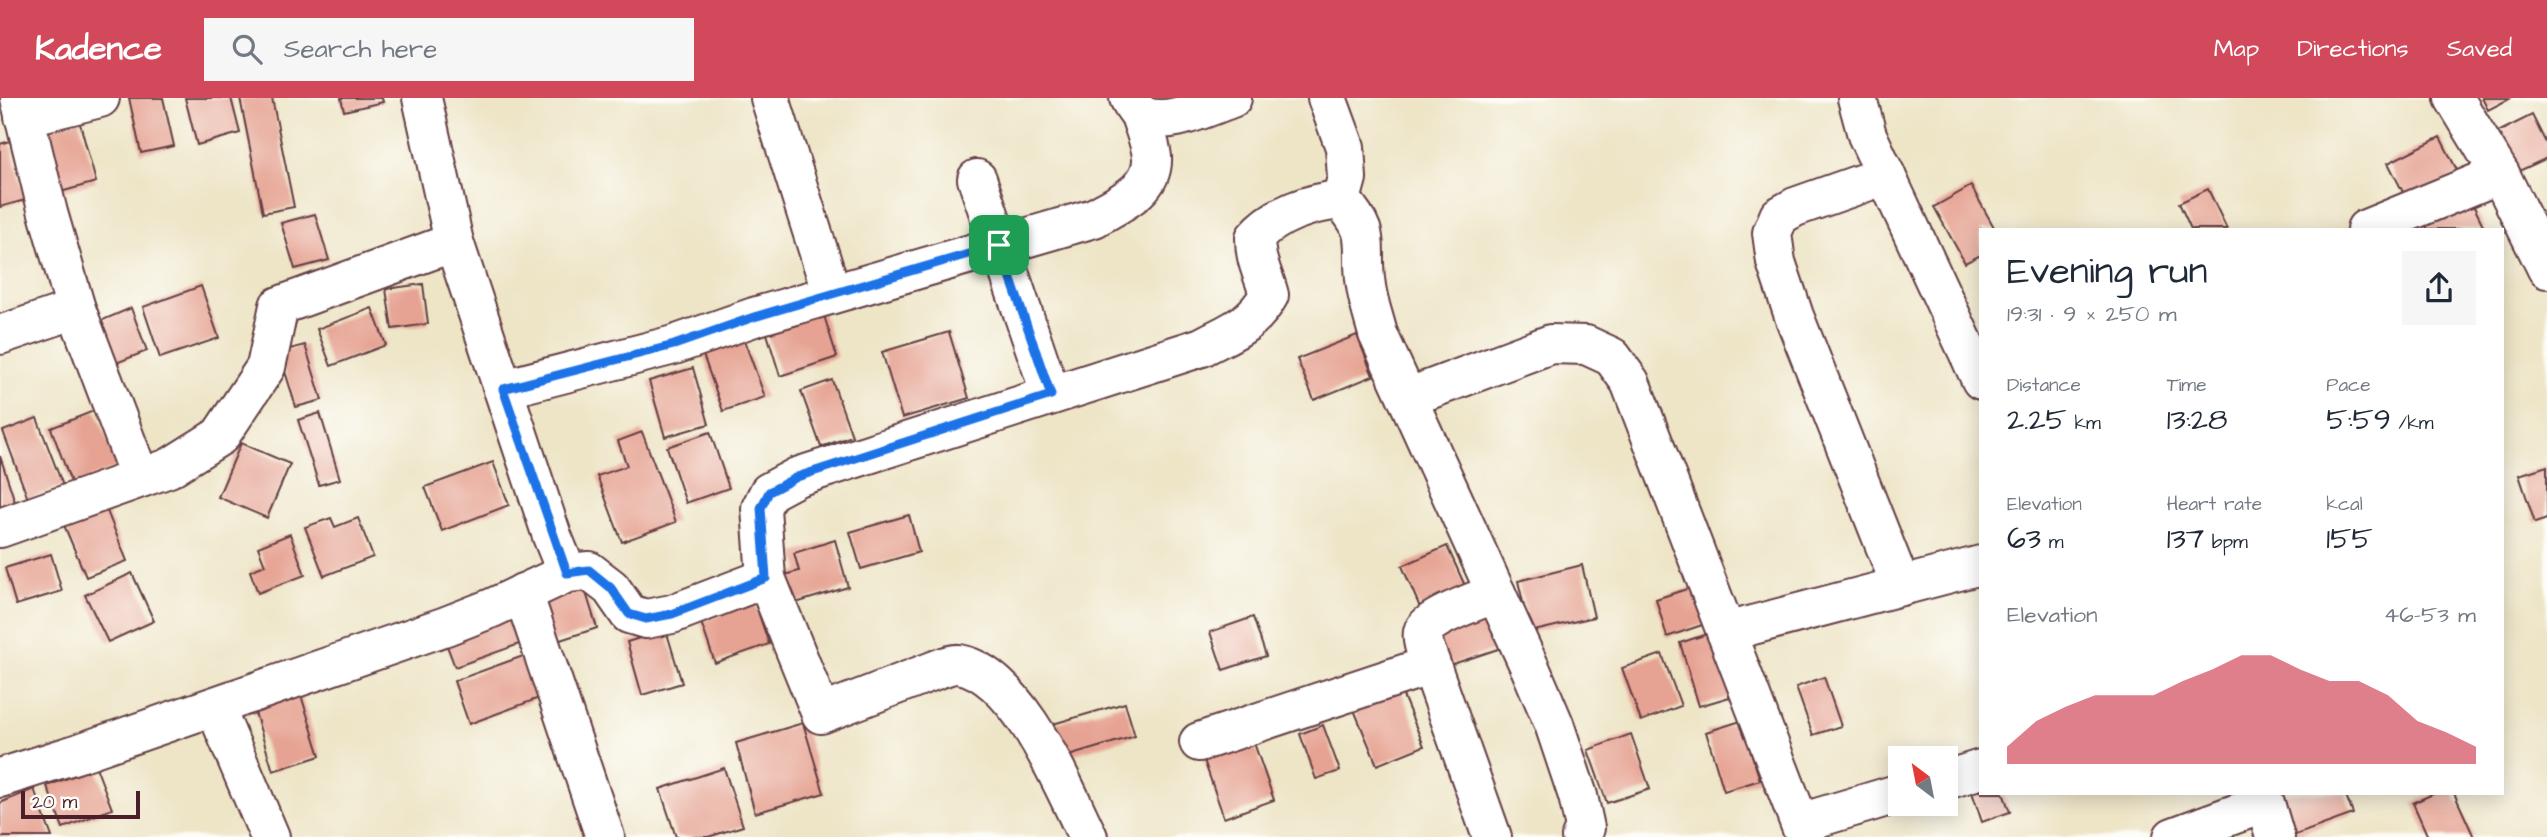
<!DOCTYPE html>
<meta charset="utf-8">
<style>
:root{--surface:#fff;--page:#f6f6f7;--text:#1f2937;--muted:#747a83;--accent:#d1495b}
body{margin:0;font-family:"Architects Daughter",sans-serif;background:var(--page);color:var(--text);height:100vh;display:flex;flex-direction:column;font-size:26px;white-space:nowrap}
*{box-sizing:border-box;margin:0}
p{font-size:23px;color:var(--muted)}
.icon{flex:none;width:38px;height:38px;fill:none;stroke:currentColor;stroke-width:2;stroke-linecap:round;stroke-linejoin:round}
.map{position:relative;flex:1;overflow:hidden}
.sheet{position:absolute;left:1979px;top:130px;width:525px;height:567px;display:flex;flex-direction:column;background:var(--surface);border-radius:0px;box-shadow:0 4px 18px #0003}
.sheet>*{flex:none}
.needle{width:46px;rotate:328deg}
.fabs{position:absolute;left:1888px;top:648px;display:grid;gap:14px}
.fabs a{display:grid;place-items:center;width:70px;height:70px;border-radius:0px;background:var(--surface);box-shadow:0 4px 18px #0003;font-size:35px}
.scale{position:absolute;left:21px;bottom:18px;width:119px;box-sizing:border-box;padding-left:7px;border:4px solid #4a1f2b;border-top:0;font-size:19px;line-height:24px;white-space:nowrap;color:#4a1f2b;-webkit-text-stroke:5px #fdfcf7;paint-order:stroke}
.pin{position:absolute;display:grid;place-items:center;width:60px;height:60px;color:#fff;margin:-30px;border-radius:14px;box-shadow:0 4px 10px #0006}
.round{display:grid;place-items:center;flex:none;width:74px;height:74px;border-radius:0px;background:var(--page)}
.head{display:flex;align-items:center;justify-content:space-between;height:119px;padding:0 28px}
h1{font-size:38px;font-weight:600;line-height:52px}
.figures{display:grid;grid-template-columns:repeat(3,1fr);gap:10px;height:119px;padding:7px 28px}
.figures div{display:grid;align-content:center}
.figures b{font-size:30px;font-weight:600}
.figures small{font-size:19px;font-weight:400}
.figures p{font-size:19px}
.chart{height:196px;padding:14px 28px}
.chart p{display:flex;justify-content:space-between}
.chart svg{width:100%;height:126px;margin-top:7px;fill:var(--accent);opacity:.7}
header{display:flex;align-items:center;gap:42px;box-sizing:border-box;height:98px;padding:0 35px;background:var(--accent);color:#fff}
header strong{font-size:33px}
nav{display:flex;gap:38px;margin-inline-start:auto;font-size:24px}
.search{width:490px;height:63px;background:var(--page);display:flex;align-items:center;gap:18px;box-sizing:border-box;padding:0 24px;border-radius:0px;color:var(--muted);font-size:26px}
.map>svg:first-child{display:block}
.building{fill:#e6a393}
.lines{fill:none;stroke-linecap:round;stroke-linejoin:round}
.minor-casing{stroke:#633d42;stroke-width:42}
.minor{stroke:#fff;stroke-width:38}
.route-casing{stroke:#fff;stroke-width:14}
.route{stroke:#1a73e8;stroke-width:9}
</style>
<header>
<strong>Kadence</strong>
<div class="search"><svg class="icon" aria-label="search" viewBox="0 0 24 24"><circle cx="10" cy="10" r="6"/><path d="M15 15l6 6"/></svg>Search here</div>
<nav><a>Map</a><a>Directions</a><a>Saved</a></nav>
</header>
<div class="map">
<svg width="2547" height="739" viewBox="0 0 2547 739">
<rect width="100%" height="100%" fill="#fdfcf7"/>
<filter id="ink" filterUnits="userSpaceOnUse"><feTurbulence type="fractalNoise" baseFrequency=".0143" numOctaves="2"/><feDisplacementMap in="SourceGraphic" scale="14" xChannelSelector="R" yChannelSelector="G"/><feConvolveMatrix kernelMatrix="1 2 1 2 8 2 1 2 1" color-interpolation-filters="sRGB"/></filter>
<filter id="wash" filterUnits="userSpaceOnUse"><feTurbulence type="fractalNoise" baseFrequency=".00686" numOctaves="4" result="noise"/><feDisplacementMap in="SourceGraphic" scale="28" xChannelSelector="R" yChannelSelector="G"/><feGaussianBlur stdDeviation="1.57" result="paint"/><feColorMatrix in="noise" values="0 0 0 0 0 0 0 0 0 0 0 0 0 0 0 0 0 1.4 0 .05"/><feComposite in="paint" operator="in"/></filter>
<g filter="url(#wash)">
<rect width="100%" height="100%" fill="#eee5c7"/>
<g id="blocks">
<g class="building">
<path d="M129,0H163L174,48L141,55Z"/>
<path d="M185,0H231L240,35L197,47Z"/>
<path d="M240,0H272L294,109L263,115Z"/>
<path d="M341,0H382L383,4L344,13Z"/>
<path d="M2482,0H2511L2488,12Z"/>
<path d="M2532,17L2547,47V60L2515,75L2496,35Z"/>
<path d="M79,22L96,84L57,95L39,33Z"/>
<path d="M2440,39L2459,76L2407,102L2388,65Z"/>
<path d="M10,43L25,102L0,109V46Z"/>
<path d="M1971,88L1995,131H1981V157L1965,165L1934,109Z"/>
<path d="M2208,91L2227,131H2191L2179,105Z"/>
<path d="M2472,105L2485,131H2428L2426,128Z"/>
<path d="M315,116L329,162L295,171L281,125Z"/>
<path d="M423,186L428,226L392,231L386,191Z"/>
<path d="M201,188L219,240L160,260L143,209Z"/>
<path d="M821,208L837,259L780,278L764,226Z"/>
<path d="M131,210L147,253L111,267L98,224Z"/>
<path d="M372,210L386,247L331,268L317,231Z"/>
<path d="M949,234L969,300L902,320L882,254Z"/>
<path d="M1357,237L1373,278L1314,302L1297,261Z"/>
<path d="M743,239L765,299L723,313L702,254Z"/>
<path d="M305,247L322,302L296,309L279,254Z"/>
<path d="M693,270L709,326L665,339L649,283Z"/>
<path d="M832,282L852,338L821,349L801,293Z"/>
<path d="M96,312L118,369L72,387L51,330Z"/>
<path d="M320,315L340,381L319,387L298,322Z"/>
<path d="M37,320L63,388L28,401L3,333Z"/>
<path d="M642,334L676,424L622,444L597,378L627,368L618,343Z"/>
<path d="M710,334L729,390L686,405L667,349Z"/>
<path d="M241,345L290,366L267,420L218,399Z"/>
<path d="M0,358L16,407L0,412Z"/>
<path d="M493,364L509,407L442,433L425,389Z"/>
<path d="M2547,368V421L2535,425L2519,377Z"/>
<path d="M103,403L127,463L86,479L61,420Z"/>
<path d="M909,417L919,454L861,471L850,434Z"/>
<path d="M331,420L335,429L358,420L373,459L324,478L305,429Z"/>
<path d="M290,436L305,477L258,495L250,473L265,467L258,449Z"/>
<path d="M835,442L848,489L786,508L777,479L799,473L794,455Z"/>
<path d="M1447,448L1471,501L1425,521L1402,468Z"/>
<path d="M51,456L62,493L16,507L5,470Z"/>
<path d="M1582,467L1594,519L1530,534L1518,483Z"/>
<path d="M132,475L154,523L108,544L85,497Z"/>
<path d="M583,485L597,530L548,546L534,501Z"/>
<path d="M1696,488L1708,525L1667,539L1656,501Z"/>
<path d="M755,505L769,546L715,565L701,524Z"/>
<path d="M513,511L525,544L455,569L443,537Z"/>
<path d="M1492,513L1504,549L1447,568L1435,532Z"/>
<path d="M1253,519L1266,558L1223,572L1210,534Z"/>
<path d="M666,532L682,585L642,597L627,544Z"/>
<path d="M1713,534L1733,598L1699,608L1680,545Z"/>
<path d="M1662,556L1681,608L1641,623L1622,570Z"/>
<path d="M526,557L542,599L469,626L454,583Z"/>
<path d="M1824,579L1841,628L1813,637L1796,589Z"/>
<path d="M1399,588L1424,648L1377,667L1352,607Z"/>
<path d="M300,594L320,658L273,673L253,608Z"/>
<path d="M1125,605L1135,638L1062,660L1053,626Z"/>
<path d="M1741,623L1760,682L1724,693L1706,634Z"/>
<path d="M803,625L824,695L755,715L736,645Z"/>
<path d="M1323,627L1340,673L1316,681L1300,636Z"/>
<path d="M1631,636L1650,691L1607,705L1588,652Z"/>
<path d="M1253,642L1274,702L1224,720L1203,659Z"/>
<path d="M96,669L112,711L63,730L47,688Z"/>
<path d="M724,670L743,728L708,739H676L660,691Z"/>
<path d="M1981,687V695H2003L2010,714L1982,724L1971,691Z"/>
<path d="M34,691L52,739H0V705Z"/>
<path d="M2274,695H2345L2353,716L2290,739Z"/>
<path d="M2435,695H2454L2474,739H2428L2413,705Z"/>
</g>
</g>
</g>
<g filter="url(#ink)">
<use href="#blocks" fill-opacity="0" stroke="#633d42" stroke-width="2"/>
<g class="lines">
<defs>
<g id="minor">
<path d="M20,0L48,115L76,211L140,380"/>
<path d="M422,0L454,144L552,438L567,475L589,473L611,490L629,516L646,521L672,516L766,480L821,616L938,571C944,569 953,565 959,566C1019,577 1064,690 1088,739"/>
<path d="M770,0L832,196"/>
<path d="M1129,0C1132,6 1137,14 1142,17C1165,30 1209,8 1232,0"/>
<path d="M1327,0L1345,49L1347,80L1341,102"/>
<path d="M1857,0L1867,37L1981,282"/>
<path d="M2454,0L2500,76L2547,171"/>
<path d="M24,19L100,0"/>
<path d="M1886,77L1795,109L1779,118L1772,135L1776,164L1794,218L1901,488"/>
<path d="M977,81L1051,297"/>
<path d="M2366,131L2500,76"/>
<path d="M0,237L76,211"/>
<path d="M503,291L674,247L754,219L1094,120C1118,106 1154,92 1152,59C1151,46 1144,30 1140,17"/>
<path d="M1407,300L1551,246L1586,247L1612,259L1630,284L1805,739"/>
<path d="M0,430L169,370L220,338L266,269L279,208L454,144"/>
<path d="M766,480L761,410L769,394L797,379L1202,249C1230,234 1253,227 1269,197C1263,174 1255,164 1255,140C1275,116 1310,105 1341,102C1375,139 1359,146 1366,188C1368,204 1374,220 1378,236L1531,572L1554,626L1578,698L1585,730L1581,739"/>
<path d="M523,495L605,739"/>
<path d="M1726,534L1981,467"/>
<path d="M215,609L270,739"/>
<path d="M1199,644L1431,567"/>
<path d="M0,680L79,655L446,528L492,510L567,475"/>
<path d="M1946,682L1981,671"/>
<path d="M1800,725L1900,695"/>
<path d="M1492,739L1431,567C1428,557 1421,545 1423,534C1426,520 1482,501 1496,495"/>
<path d="M2173,739L2265,705L2275,739"/>
</g>
</defs>
<use href="#minor" class="minor-casing"/>
<use href="#minor" class="minor"/>
</g>
</g>
<g class="lines" filter="url(#ink)">
<defs>
<path id="route" d="M999,147L1051,297L797,379L769,394L761,410L766,480L672,516L646,521L629,516L611,490L589,472L567,475L503,291L674,247L754,219Z"/>
</defs>
<use href="#route" class="route-casing"/>
<use href="#route" class="route"/>
</g>
</svg>
<div class="fabs">
<a><svg class="needle" viewBox="-14 -14 28 28"><path d="M0-13l5 13h-10z" fill="#e53935"/><path d="M0 13l5-13h-10z" fill="#747a83"/></svg></a>
</div>
<div class="scale">20 m</div>
<div class="pin" style="left:999px;top:147px;background:#1e9e55"><svg class="icon" aria-label="arrive" viewBox="0 0 24 24"><path d="M6 21V4h12l-3 4 3 4H6"/></svg></div>
<section class="sheet">
<div class="head"><div><h1>Evening run</h1><p>19:31 · 9 × 250 m</p></div><a class="round"><svg class="icon" aria-label="share" viewBox="0 0 24 24"><path d="M12 15V3M7 8l5-5 5 5M5 13v7h14v-7"/></svg></a></div>
<div class="figures">
<div><p>Distance</p><b>2.25<small> km</small></b></div>
<div><p>Time</p><b>13:28</b></div>
<div><p>Pace</p><b>5:59<small> /km</small></b></div>
</div>
<div class="figures">
<div><p>Elevation</p><b>63<small> m</small></b></div>
<div><p>Heart rate</p><b>137<small> bpm</small></b></div>
<div><p>kcal</p><b>155</b></div>
</div>
<div class="chart"><p><span>Elevation</span>46–53 m</p>
<svg viewBox="0 0 160 44" preserveAspectRatio="none"><path d="M0 44V38L10 29L20 24L30 20L40 20L50 20L60 15L70 11L80 6L90 6L100 11L110 15L120 15L130 20L140 29L150 33L160 38V44z"/></svg>
</div>
</section>
</div>
